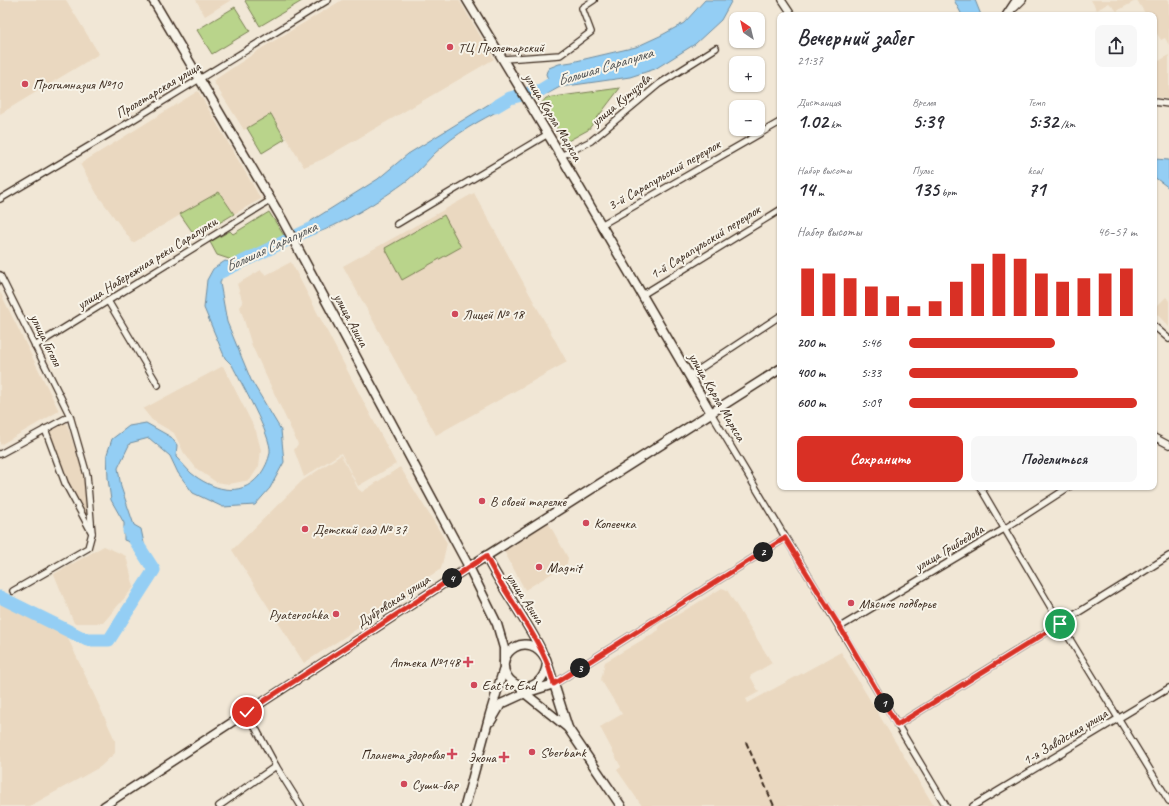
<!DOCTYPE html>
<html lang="ru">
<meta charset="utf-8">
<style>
:root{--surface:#fff;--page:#f7f7f7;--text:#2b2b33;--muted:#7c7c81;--accent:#d93025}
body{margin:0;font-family:Caveat,sans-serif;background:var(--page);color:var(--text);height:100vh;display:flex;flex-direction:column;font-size:15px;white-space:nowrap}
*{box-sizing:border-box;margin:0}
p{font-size:13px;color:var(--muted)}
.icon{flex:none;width:22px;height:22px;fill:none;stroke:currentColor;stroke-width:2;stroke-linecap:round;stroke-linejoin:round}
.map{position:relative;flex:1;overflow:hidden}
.side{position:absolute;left:777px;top:12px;width:380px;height:478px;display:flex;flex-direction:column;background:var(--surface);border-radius:8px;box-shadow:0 1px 3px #0004}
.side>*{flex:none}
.needle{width:26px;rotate:325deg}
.controls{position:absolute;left:729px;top:12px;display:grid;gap:8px}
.controls a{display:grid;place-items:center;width:36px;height:36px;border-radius:8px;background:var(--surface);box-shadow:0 1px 3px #0004;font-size:20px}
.pin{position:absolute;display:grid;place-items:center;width:34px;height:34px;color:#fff;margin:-17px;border:2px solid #fff;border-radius:50%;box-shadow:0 1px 4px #0007}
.km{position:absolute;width:20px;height:20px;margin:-10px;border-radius:50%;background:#222;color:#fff;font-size:11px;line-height:20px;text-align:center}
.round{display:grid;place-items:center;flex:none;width:42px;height:42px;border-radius:8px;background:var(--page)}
.headline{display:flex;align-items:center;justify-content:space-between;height:68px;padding:0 20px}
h1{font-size:22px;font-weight:700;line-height:30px}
.metrics{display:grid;grid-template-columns:repeat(3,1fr);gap:6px;height:68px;padding:4px 20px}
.metrics div{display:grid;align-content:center}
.metrics b{font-size:20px;font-weight:700}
.metrics small{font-size:11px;font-weight:400}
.metrics p{font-size:11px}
.chart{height:112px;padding:8px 20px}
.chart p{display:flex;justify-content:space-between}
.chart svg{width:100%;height:72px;margin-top:4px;stroke:var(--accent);stroke-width:6}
.cta{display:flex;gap:8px;margin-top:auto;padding:8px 20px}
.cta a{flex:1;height:46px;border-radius:8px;background:var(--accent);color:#fff;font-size:16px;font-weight:700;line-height:46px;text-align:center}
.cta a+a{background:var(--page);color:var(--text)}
ul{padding:0 20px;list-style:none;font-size:13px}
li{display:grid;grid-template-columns:64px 48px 1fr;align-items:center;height:30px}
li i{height:10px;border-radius:5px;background:var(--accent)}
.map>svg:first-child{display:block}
.built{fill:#ead8c0}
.green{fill:#b9d48b;stroke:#7a7f54}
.water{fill:#94cef4;stroke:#708c9e}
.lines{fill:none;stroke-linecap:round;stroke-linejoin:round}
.river{stroke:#94cef4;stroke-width:13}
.minor-casing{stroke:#3b2a1e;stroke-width:8}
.tertiary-casing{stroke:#3b2a1e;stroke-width:10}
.secondary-casing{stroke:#3b2a1e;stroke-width:11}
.minor{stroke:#f7f3e8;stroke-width:5.5}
.tertiary{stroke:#f7f3e8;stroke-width:7}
.secondary{stroke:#f7f3e8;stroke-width:8}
.rail{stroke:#3b2a1e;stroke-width:2;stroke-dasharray:6 3;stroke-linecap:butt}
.route-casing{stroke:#fff;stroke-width:8}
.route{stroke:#d93025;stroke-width:5}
.poi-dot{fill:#d1495b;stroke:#f7f3e8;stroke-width:1.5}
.labels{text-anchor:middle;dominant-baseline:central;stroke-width:4;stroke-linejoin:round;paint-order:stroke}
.poi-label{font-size:14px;fill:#3b2a1e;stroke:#f7f3e8;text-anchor:start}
.street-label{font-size:14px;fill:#3b2a1e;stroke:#f7f3e8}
.water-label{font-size:15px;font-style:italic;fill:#515354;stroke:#f7f3e8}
</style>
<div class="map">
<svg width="1169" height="806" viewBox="0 0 1169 806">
<rect width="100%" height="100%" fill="#f1e7d6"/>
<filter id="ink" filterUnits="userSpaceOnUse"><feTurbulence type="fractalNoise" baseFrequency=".025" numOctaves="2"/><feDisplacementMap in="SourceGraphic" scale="8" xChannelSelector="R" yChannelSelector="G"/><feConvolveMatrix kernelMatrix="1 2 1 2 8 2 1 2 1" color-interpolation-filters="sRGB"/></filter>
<g filter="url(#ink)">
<g class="built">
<path d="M0,0H66L99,54L0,114Z"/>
<path d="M196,0H231L205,16Z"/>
<path d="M342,0H459L494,59L323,159L304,167L271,114L244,130L213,81L262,48Z"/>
<path d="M1091,0H1169V45L1165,38L1161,40L1154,29V15H1146L1137,0L1117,11L1109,3L1097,10Z"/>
<path d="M1169,55V99L1154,97V64Z"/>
<path d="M198,91L261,199L234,214L219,192L133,243L97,194L80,164Z"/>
<path d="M474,193L567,362L436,435L343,266Z"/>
<path d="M291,262L396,464L358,486L341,453L304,477L294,450L298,444L252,346L240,307L243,303L237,284L261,270L266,275Z"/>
<path d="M0,292L59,411L0,445Z"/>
<path d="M1166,297L1169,301V327L1154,311V309Z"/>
<path d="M223,366L256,431L261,450L259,466L250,480L229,484L216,482L197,469L184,453L174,433L152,420L143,409Z"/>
<path d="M66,422L85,478L89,522L67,482L49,432Z"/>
<path d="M341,455L358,489L362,492L400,467L447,543L441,569L412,587L416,591L304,663L232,550L302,481Z"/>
<path d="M548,522L568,558L567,564L525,590L504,551Z"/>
<path d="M104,546L126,556L134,587L103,623H74L54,574Z"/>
<path d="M722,588L727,590L772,663L750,676L759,692L746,699L748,703L841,652L934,806H642L617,770L621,767L600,727L622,714L601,680L605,662L659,630V626Z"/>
<path d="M0,602L66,634L115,740V753L100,767L30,806H0Z"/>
</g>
<g class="green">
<path d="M246,0H301L302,1L260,26L245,1Z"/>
<path d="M235,7L250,31L212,54L197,30Z"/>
<path d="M620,88L588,130L566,142L541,104L546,98Z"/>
<path d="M271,114L285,139L262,153L247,128Z"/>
<path d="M219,192L234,214L196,237L180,214Z"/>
<path d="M269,212L285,237L235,261L217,255L210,242L230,231L233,234Z"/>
<path d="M444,215L461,247L402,280L385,248Z"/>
</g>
<g class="water">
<path d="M705,0H732L721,20L695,44L655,69L630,77L560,87L549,93L535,96L532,91L538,86L549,82L546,74L547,71L549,68L559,64L572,62L636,47L662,35L684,23Z"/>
<path d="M954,0H975L981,15H962Z"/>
<path d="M508,95L513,103C489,116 464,128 443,146C430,156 421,170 408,180C381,200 340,226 308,236L311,221L378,179L408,154L489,104Z"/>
<path d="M1154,159L1169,160V188L1154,177Z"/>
<path d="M225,261L233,263L235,268L223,273L220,283L227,322L251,380L281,430L284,462L270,488L255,505L223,507L193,493L178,473L170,456L149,438L130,443L118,468L121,487L134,525L141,529L145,548L124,540V523L111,500L108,479L107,454L112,439L129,426L146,423L171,437L177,445L176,457C181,462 186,468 191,473C211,489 240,499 259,476C264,470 269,460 270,452C272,437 240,381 232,365L225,358L204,308L207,280L213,269Z"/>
</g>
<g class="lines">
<g class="river">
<path d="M495,107L510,98L541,90L549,85"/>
<path d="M219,273L325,222"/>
<path d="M0,597L87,640H109L154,570L129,531"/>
</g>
<defs>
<g id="minor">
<path d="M782,0L792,15"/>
<path d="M1015,8L1023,0"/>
<path d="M504,59L560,55L591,32L582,8L594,0"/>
<path d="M1154,102L1169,104"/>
<path d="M561,156L591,141L659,84L716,48"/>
<path d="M0,199L118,129L328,0"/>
<path d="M397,224L548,134"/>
<path d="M601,225L780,122"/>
<path d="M0,275L70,416L87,475L92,533"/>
<path d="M642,295L780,210"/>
<path d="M108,301L158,385"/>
<path d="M1154,326L1169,339"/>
<path d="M35,346L271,200"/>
<path d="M689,376L780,316"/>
<path d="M711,413L946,806"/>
<path d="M1154,437L1169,445"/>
<path d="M0,454L70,416"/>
<path d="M980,487L1060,623L1169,801"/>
<path d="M13,591L88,548L92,533L65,483L45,429"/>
<path d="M840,627L1004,529L1069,487"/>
<path d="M554,684L785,538"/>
<path d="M247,712L276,766L301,806"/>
<path d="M897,725L1169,556"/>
<path d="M219,806L276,766"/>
<path d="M973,806L1169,688"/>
</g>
<path id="tertiary" d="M104,806L469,567"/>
<g id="secondary">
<path d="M153,0L282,219L469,567L497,624L504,648V662"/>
<path d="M467,0L561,156L711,413"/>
<path d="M1007,15L1017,0"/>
<path d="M486,556C502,589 525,617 541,650"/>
<path d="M469,567L780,369"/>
<path d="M547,664C545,678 535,690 520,686C514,684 510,681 507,676C493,653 529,628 546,659L568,728L621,806"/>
<path d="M522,691L568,728"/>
<path d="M491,721L501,704L525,693L554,684"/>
<path d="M465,806L490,714L504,668"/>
</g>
</defs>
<use href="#minor" class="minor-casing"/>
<use href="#tertiary" class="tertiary-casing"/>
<use href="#secondary" class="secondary-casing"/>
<use href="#minor" class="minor"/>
<use href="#tertiary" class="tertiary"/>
<use href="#secondary" class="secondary"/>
<path class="rail" d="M746,742L774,806"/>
</g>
</g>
<g class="lines" filter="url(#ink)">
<defs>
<path id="route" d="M247,712L486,556C503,592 529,622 545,658C549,666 551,676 554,684L785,538L840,627L897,725L1060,624"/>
</defs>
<use href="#route" class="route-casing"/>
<use href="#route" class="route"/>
</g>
<g class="poi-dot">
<circle cx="450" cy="47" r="4"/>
<circle cx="25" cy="84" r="4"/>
<circle cx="455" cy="314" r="4"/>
<circle cx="482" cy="501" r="4"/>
<circle cx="586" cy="523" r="4"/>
<circle cx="305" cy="529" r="4"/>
<circle cx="539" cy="567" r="4"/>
<circle cx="851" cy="603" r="4"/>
<circle cx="336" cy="614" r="4"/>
<path d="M466 656h4v4h4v4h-4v4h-4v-4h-4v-4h4z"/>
<circle cx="474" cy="685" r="4"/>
<circle cx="532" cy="752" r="4"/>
<path d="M450 748h4v4h4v4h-4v4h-4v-4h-4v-4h4z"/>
<path d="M502 751h4v4h4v4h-4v4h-4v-4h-4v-4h4z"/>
<circle cx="404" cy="784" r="4"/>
</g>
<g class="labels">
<g class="poi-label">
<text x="458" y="47">ТЦ Пролетарский</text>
<text x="33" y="84">Прогимназия №10</text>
<text x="463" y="314">Лицей № 18</text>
<text x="490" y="501">В своей тарелке</text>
<text x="594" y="523">Копеечка</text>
<text x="313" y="529">Детский сад № 37</text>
<text x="547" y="567">Magnit</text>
<text x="859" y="603">Мясное подворье</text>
<text x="328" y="614" text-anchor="end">Pyaterochka</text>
<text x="460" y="662" text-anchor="end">Аптека №148</text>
<text x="482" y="685">Eat to End</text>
<text x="540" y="752">Sberbank</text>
<text x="444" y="754" text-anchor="end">Планета здоровья</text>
<text x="496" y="757" text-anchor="end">Экона</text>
<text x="412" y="784">Суши-бар</text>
</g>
<g class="street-label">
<text transform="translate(158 90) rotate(-31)">Пролетарская улица</text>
<text transform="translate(621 100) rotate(-40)">улица Кутузова</text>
<text transform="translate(553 117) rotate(59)">улица Карла Маркса</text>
<text transform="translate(664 175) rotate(-30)">3-й Сарапульский переулок</text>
<text transform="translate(705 242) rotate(-32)">1-й Сарапульский переулок</text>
<text transform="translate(147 263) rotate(-32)">улица Набережная реки Сарапулки</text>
<text transform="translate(351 320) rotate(62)">улица Азина</text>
<text transform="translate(46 340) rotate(64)">улица Гоголя</text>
<text transform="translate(717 397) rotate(60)">улица Карла Маркса</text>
<text transform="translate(949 548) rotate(-31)">улица Грибоедова</text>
<text transform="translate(525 598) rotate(57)">улица Азина</text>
<text transform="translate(393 601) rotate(-33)">Дубровская улица</text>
<text transform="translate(1065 737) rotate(-31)">1-я Заводская улица</text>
</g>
<g class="water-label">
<text transform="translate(605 67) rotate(-17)">Большая Сарапулка</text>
<text transform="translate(271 247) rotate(-25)">Большая Сарапулка</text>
</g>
</g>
</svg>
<div class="controls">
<a><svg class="needle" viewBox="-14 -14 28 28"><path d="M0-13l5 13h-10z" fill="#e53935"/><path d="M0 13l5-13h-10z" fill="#7c7c81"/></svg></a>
<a>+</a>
<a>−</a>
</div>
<div class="pin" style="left:1060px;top:624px;background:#1e9e55"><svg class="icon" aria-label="arrive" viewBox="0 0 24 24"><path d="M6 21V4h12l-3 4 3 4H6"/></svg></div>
<div class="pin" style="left:247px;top:712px;background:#d93025"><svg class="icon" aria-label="check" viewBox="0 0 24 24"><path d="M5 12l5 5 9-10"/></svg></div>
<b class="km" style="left:884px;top:703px">1</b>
<b class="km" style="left:763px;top:552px">2</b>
<b class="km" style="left:580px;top:668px">3</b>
<b class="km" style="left:452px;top:578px">4</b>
<section class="side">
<div class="headline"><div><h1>Вечерний забег</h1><p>21:37</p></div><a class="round"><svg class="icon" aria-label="share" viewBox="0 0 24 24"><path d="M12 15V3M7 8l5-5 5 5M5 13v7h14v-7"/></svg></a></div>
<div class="metrics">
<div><p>Дистанция</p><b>1.02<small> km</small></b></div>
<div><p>Время</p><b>5:39</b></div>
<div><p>Темп</p><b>5:32<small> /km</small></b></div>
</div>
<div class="metrics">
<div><p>Набор высоты</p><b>14<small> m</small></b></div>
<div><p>Пульс</p><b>135<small> bpm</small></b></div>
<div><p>kcal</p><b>71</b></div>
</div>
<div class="chart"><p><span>Набор высоты</span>46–57 m</p>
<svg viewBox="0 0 160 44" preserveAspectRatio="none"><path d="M5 44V15M15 44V18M25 44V21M35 44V26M45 44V32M55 44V38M65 44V35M75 44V23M85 44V12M95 44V6M105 44V9M115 44V18M125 44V23M135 44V21M145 44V18M155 44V15"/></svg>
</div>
<ul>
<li><b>200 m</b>5:46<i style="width:64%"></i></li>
<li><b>400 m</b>5:33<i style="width:74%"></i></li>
<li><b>600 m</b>5:09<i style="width:100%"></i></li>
</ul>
<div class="cta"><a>Сохранить</a><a>Поделиться</a></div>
</section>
</div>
